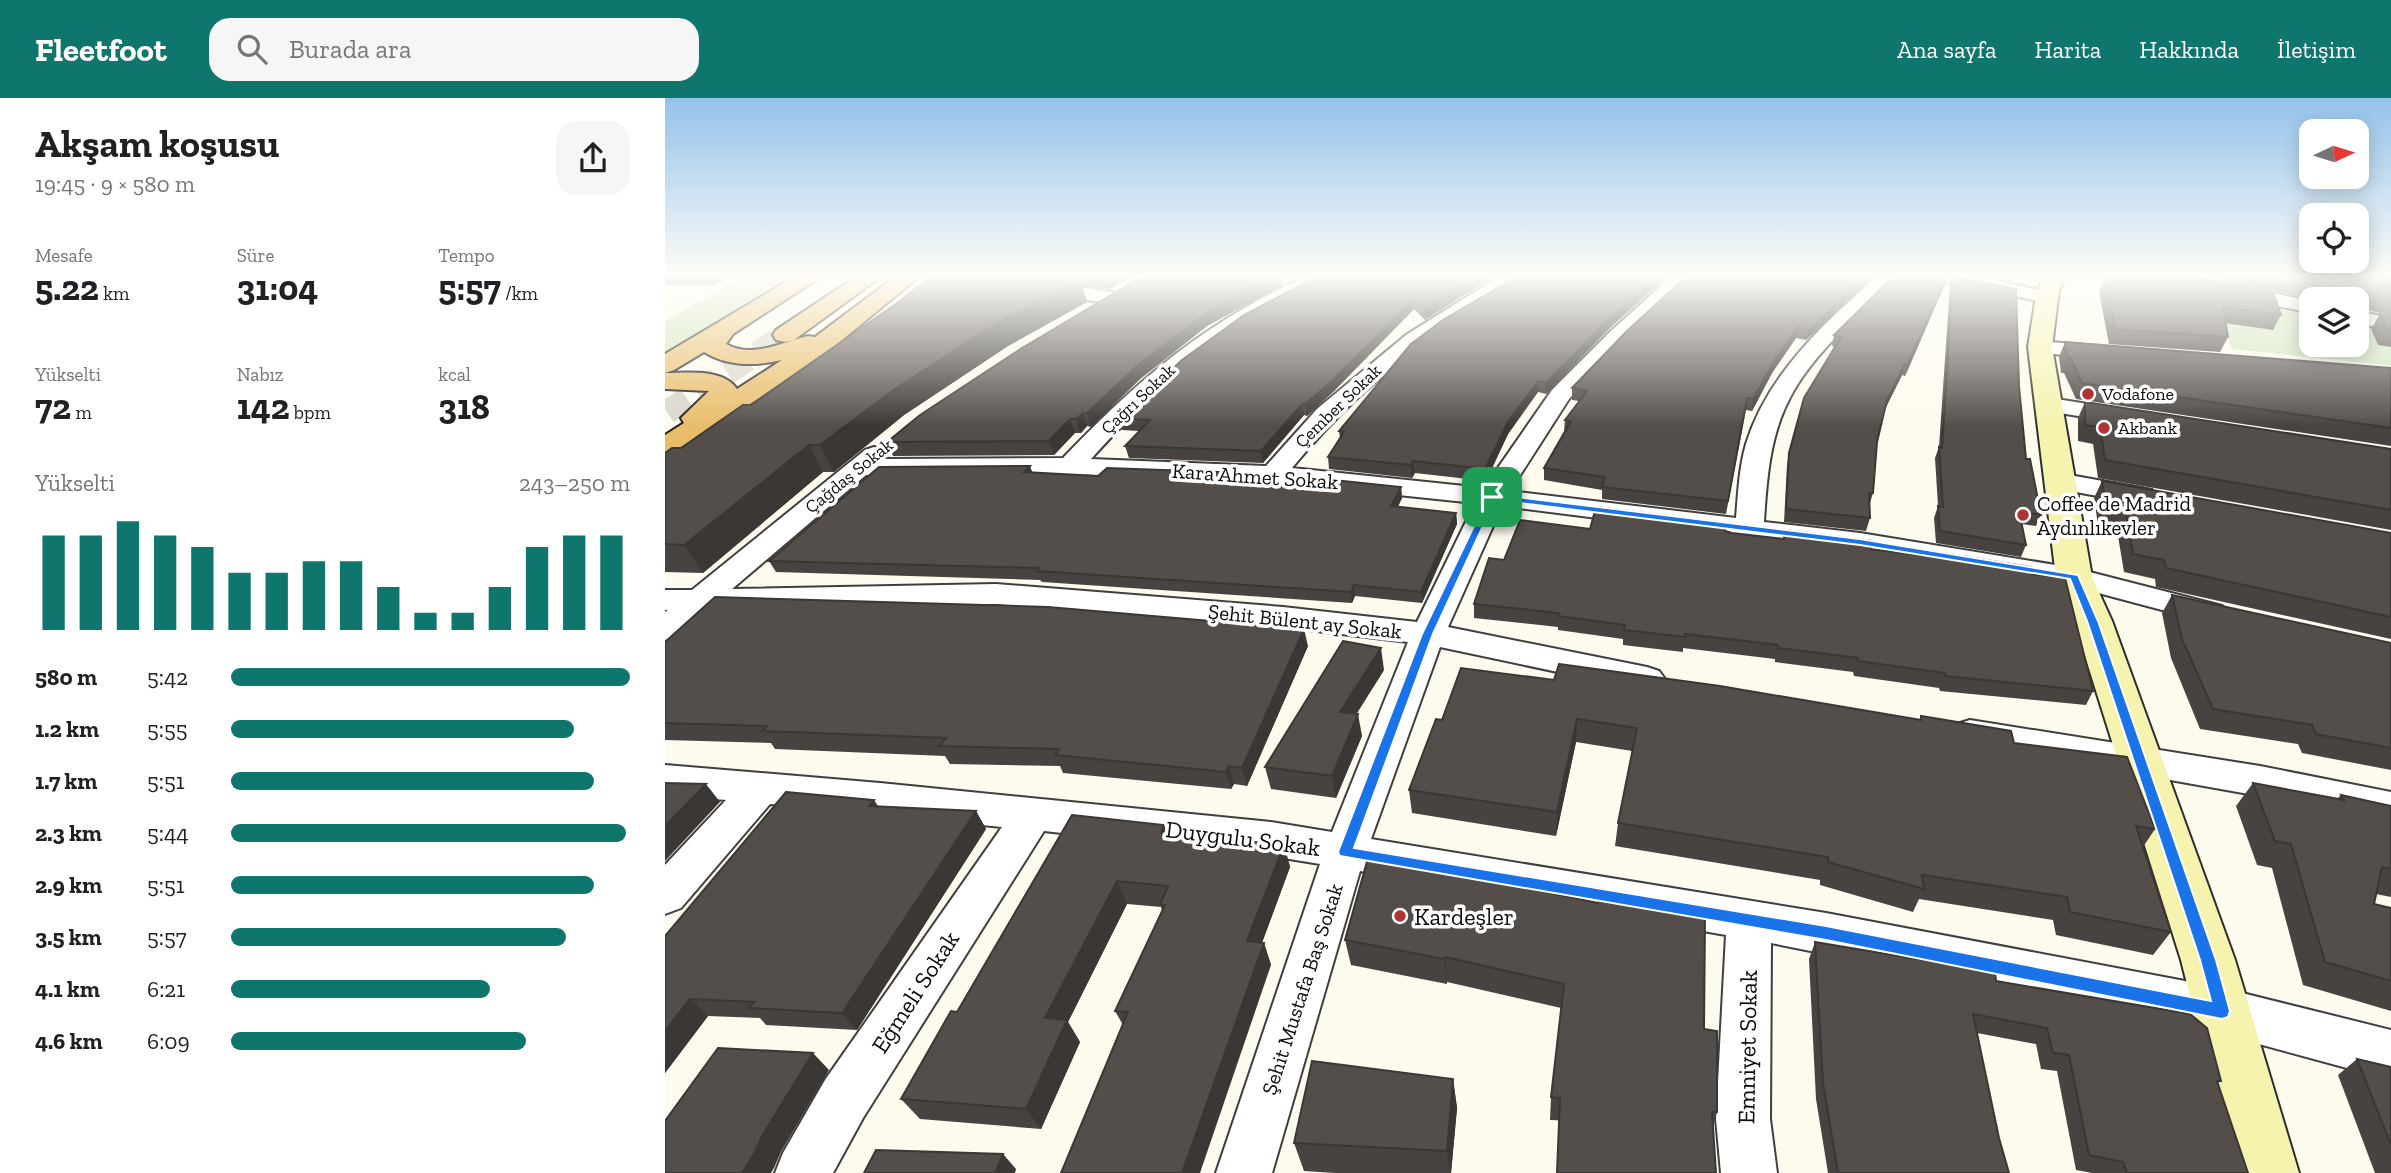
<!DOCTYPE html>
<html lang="tr">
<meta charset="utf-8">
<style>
:root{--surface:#fff;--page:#f6f6f6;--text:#202124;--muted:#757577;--accent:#0f766e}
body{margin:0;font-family:"Zilla Slab",serif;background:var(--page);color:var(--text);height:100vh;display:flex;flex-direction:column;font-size:26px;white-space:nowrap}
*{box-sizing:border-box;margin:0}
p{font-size:23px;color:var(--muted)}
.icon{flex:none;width:38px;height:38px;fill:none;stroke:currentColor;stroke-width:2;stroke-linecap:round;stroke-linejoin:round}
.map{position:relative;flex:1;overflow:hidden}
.side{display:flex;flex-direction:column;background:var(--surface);width:665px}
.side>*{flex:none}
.needle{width:46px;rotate:86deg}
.fabs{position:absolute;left:1634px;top:21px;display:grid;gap:14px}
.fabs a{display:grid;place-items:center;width:70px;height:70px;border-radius:14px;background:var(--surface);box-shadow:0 4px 18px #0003;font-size:35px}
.pin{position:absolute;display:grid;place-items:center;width:60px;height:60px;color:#fff;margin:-30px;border-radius:14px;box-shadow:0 4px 10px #0006}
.round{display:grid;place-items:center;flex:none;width:74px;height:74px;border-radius:21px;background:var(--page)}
.headline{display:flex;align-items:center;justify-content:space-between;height:119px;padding:0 35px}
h1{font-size:38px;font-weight:700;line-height:52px}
.figures{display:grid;grid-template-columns:repeat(3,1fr);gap:10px;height:119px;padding:7px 35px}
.figures div{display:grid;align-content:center}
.figures b{font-size:35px;font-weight:700}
.figures small{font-size:19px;font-weight:400}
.figures p{font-size:19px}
.chart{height:196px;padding:14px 35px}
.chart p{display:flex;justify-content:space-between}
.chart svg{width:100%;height:126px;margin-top:7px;stroke:var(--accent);stroke-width:6}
ul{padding:0 35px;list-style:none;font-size:23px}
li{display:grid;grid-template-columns:112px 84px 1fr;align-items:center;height:52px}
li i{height:18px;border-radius:9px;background:var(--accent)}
header{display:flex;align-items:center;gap:42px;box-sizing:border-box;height:98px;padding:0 35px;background:var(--accent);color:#fff}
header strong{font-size:33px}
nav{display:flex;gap:38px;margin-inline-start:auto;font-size:24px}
.search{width:490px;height:63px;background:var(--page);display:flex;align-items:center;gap:18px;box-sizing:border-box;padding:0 24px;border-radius:21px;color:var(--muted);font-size:26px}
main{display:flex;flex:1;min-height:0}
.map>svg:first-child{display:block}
.green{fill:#cee4bb}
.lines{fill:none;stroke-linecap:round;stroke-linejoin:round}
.trunk-tunnel{stroke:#d9d7cc;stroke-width:24;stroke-dasharray:24 12;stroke-linecap:butt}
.minor-casing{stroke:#3f3f3f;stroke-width:4}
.secondary-casing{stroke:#2e2e2e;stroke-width:4}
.trunk-casing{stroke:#1d1d1d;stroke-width:4}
.minor{fill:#fff;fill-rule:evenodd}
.secondary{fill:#f6f3af;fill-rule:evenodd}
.trunk{fill:#e8bd6a;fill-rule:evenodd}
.wall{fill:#484340}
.shaded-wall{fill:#3b3734}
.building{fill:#544e4a;stroke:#3b3734;stroke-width:2}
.route{fill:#1a73e8;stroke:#fff;stroke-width:2;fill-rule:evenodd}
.poi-dot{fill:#ae3533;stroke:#fff;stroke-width:2.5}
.labels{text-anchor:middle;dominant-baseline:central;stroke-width:7;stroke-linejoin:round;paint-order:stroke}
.far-poi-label{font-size:18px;fill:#0c0c0c;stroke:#fff;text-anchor:start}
.far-street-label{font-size:18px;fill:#0c0c0c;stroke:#fff}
.street-label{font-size:21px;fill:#0c0c0c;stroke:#fff}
.poi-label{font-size:21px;fill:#0c0c0c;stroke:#fff;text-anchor:start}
.near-street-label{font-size:24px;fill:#0c0c0c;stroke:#fff}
.near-poi-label{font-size:24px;fill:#0c0c0c;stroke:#fff;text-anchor:start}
</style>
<header>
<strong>Fleetfoot</strong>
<div class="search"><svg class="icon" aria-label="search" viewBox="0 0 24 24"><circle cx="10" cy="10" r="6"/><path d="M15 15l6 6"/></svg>Burada ara</div>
<nav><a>Ana sayfa</a><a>Harita</a><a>Hakkında</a><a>İletişim</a></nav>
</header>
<main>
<section class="side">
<div class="headline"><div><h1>Akşam koşusu</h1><p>19:45 · 9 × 580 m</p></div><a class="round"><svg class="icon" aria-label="share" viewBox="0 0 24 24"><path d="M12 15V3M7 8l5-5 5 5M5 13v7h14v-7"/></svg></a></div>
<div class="figures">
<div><p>Mesafe</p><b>5.22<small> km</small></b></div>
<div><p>Süre</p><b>31:04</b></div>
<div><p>Tempo</p><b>5:57<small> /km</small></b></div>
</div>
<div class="figures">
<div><p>Yükselti</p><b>72<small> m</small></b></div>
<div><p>Nabız</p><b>142<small> bpm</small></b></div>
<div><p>kcal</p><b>318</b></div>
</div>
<div class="chart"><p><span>Yükselti</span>243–250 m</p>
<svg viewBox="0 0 160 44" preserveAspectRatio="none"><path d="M5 44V11M15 44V11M25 44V6M35 44V11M45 44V15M55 44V24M65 44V24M75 44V20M85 44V20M95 44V29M105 44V38M115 44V38M125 44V29M135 44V15M145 44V11M155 44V11"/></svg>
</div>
<ul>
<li><b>580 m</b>5:42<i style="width:100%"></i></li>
<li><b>1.2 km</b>5:55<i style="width:86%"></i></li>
<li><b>1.7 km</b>5:51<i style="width:91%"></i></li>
<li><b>2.3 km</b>5:44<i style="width:99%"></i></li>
<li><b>2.9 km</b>5:51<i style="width:91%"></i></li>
<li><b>3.5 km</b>5:57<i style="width:84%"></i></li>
<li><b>4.1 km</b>6:21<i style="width:65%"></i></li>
<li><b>4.6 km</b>6:09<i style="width:74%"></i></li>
</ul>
</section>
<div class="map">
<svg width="1726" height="1075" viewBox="0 0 1726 1075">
<rect width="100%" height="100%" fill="#fdfbee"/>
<g class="green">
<path d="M78,178H129L0,256V223Z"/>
<path d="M1555,193L1647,212V247H1692V222L1726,229V268L1567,251L1558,219Z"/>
</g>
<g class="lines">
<path class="trunk-tunnel" d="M2,314L120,237"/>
<defs>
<g id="minor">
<path d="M296,178H344L448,194L458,200L448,206L305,184Z"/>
<path d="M641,178H666C655,191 600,212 580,225C522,262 472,310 426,361L601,368L652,311L741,237L835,178H858C846,193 796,218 777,231C721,271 670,317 627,370L819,390L887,292L946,233L1007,178H1029L960,241L904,301L845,393L1071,420C1073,396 1074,370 1081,346C1103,275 1159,226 1212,178H1232C1216,199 1193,216 1175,235C1113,297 1104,339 1099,424L1195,435L1409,470L1557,508L1562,515L1557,522L1546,525L1407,488L1195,453L837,408L783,529L982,569L994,573L1000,581L994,589L982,593L775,549L706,741L1161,815L1557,890L1726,932V982L1557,936L1106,845L1105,1021L1112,1075H1056L1051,1021L1061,837L695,773L607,1075H551L655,766L606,758L379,733L198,1020L168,1075H110L118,1055L160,982L337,729L105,706L16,810L0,816V767L61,702L0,697V667L215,685L606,724L667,734L743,544L618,529L331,506L44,511L12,538L0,542V514L3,512H0V492H27L200,352L209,349L218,352L222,357L219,361L398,360C476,279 538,226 641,178ZM405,376L608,384L810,405L752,524L618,509L331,486L67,491L201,377Z"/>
<path d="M1272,178H1310L1389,195L1392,199L1382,205L1281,184Z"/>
<path d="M1484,178H1523L1647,203V215L1493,184Z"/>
<path d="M1692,213L1726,220V232L1692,225Z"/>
<path d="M1375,243L1442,249L1450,250L1453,255L1450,260L1442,261L1367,254L1364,249L1367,244Z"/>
<path d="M1385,300L1461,312L1470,314L1473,319L1470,324L1461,326L1377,312L1373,307L1377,302Z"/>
<path d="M1393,375L1477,390L1487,392L1491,398L1487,404L1477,406L1383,389L1380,383L1383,377Z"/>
<path d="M1305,622L1595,668L1726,694V726L1595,698L1292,644L1286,635L1292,626Z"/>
</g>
<path id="secondary" d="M1380,178H1401L1394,192L1387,249L1427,479L1447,523L1570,862L1634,1075H1570L1516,862L1409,523L1391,479L1363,249L1372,192Z"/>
<g id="trunk">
<path d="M131,178H157L68,236L61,246C87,261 117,244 143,238L150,239L231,178H255L160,256L10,356L0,359V337L19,325L16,320L44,293L0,291V275C22,275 58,270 72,291L117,262C91,268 63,269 39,254L9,272L0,275V256Z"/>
<path d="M192,178H217L129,242L120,244L111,242L108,237L111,232Z"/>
</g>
</defs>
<use href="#minor" class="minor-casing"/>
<use href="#secondary" class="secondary-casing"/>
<use href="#trunk" class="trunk-casing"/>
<use href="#minor" class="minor"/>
<use href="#secondary" class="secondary"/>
<use href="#trunk" class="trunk"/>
</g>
<g class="wall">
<path d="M0,178H65L50,187H0Z"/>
<path d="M267,178H468L445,191L417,187L422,204L343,248L239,317L169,374H158L38,475L0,474V355L16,350L86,307L232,205Z"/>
<path d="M829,178L760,222L749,211L669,293L642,318L639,317L598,365L464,360L460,348L474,333L457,332L454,320L517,262Z"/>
<path d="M1022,178H1208L1141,242L1131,240L1107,275L1087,313L1081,312L1061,416L937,401V392L879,382V370L899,334L900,322L914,303L907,302V290Z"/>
<path d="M1282,178L1280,186L1240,278L1237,277L1219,313L1212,344L1208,395L1204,408L1205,420L1201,433L1119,424L1122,367L1124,355L1170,249L1167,248L1169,237Z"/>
<path d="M1287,178L1354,288L1361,361L1376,417L1371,428L1357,426L1361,447L1356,459L1271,445L1269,420L1273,408L1270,360L1274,349L1285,187Z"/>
<path d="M1325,178H1350L1348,184Z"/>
<path d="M1538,178H1726V217L1692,210V201H1648Z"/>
<path d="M1440,180L1616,217L1608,232L1560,225L1563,239L1555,254L1444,246L1434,194Z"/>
<path d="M844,183L944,231L881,296L873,294L843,336L821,383L750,375L747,380L664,371L663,359L675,340L674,333Z"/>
<path d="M617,187L542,228L475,281L426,329L422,328L416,335H410L389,357L228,358L222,344Z"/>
<path d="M1715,216L1726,218V249L1713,247L1706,231Z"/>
<path d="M1400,244L1726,270V348L1411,301L1399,275H1396L1394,259Z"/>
<path d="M1420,304L1726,351V432L1433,380L1428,346L1413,343V320Z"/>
<path d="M368,375L644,389H736L737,400L733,409L791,415L792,426L757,505L690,498L687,505L377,484L375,482L111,474L104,463Z"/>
<path d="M1437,383L1726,435V541L1491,489L1490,481L1459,474L1452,432L1433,427L1429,400Z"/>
<path d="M925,431L1060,433L1067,435L1118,441L1120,432L1206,451L1275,460L1277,455L1367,476L1428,593L1421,607L1275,593L1274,590L1189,578L1188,574L1110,564V561L1018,550V554L958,547V541L893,532V529L809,520V506L839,462Z"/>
<path d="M1507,497L1726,545V672L1637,655L1633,646L1535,631L1506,560L1497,515Z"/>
<path d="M0,544L643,548L582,688L569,686L566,691L398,675L395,668L285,666L280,658L110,651L106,645L0,642Z"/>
<path d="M719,572L691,616L697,638L671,700L606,691L600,669Z"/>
<path d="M889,582L1254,622L1256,618L1349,645L1490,731L1478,749L1506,834L1488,857L1391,837L1388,822L1254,801L1248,814L1155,787V782L950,748L953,725L967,653L911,644L891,738L747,715L744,692L777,622Z"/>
<path d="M1588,685L1672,701L1676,697L1726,708V799L1711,796L1709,806L1726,810V913L1638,887L1607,770L1592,767L1571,708Z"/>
<path d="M213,709L311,713L321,731L192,932L101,927L95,920L43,918L0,975V838Z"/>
<path d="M503,735L619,747L625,769L597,845H599L606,867L458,927L450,913L497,813L496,809L462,806L403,924L415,944L376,1031L255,1021L236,1001L292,914Z"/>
<path d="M799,769V776L1039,931L1052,1014L1048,1028L885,1022L886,999L896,910L782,884V886L686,867L680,842Z"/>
<path d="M1150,844L1331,883L1556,983L1553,985L1583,1075H1427L1411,1072L1392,973L1376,971L1371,946L1312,935L1334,1040L1344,1075H1163L1151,1001L1144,861Z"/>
<path d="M1692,961L1726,969V1075H1710L1673,977Z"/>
<path d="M788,981L792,1010L786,1075H670L639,1073L629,1045Z"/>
</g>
<g class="shaded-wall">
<path d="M45,178H65L50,187Z"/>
<path d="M445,178H468L445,191L442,180Z"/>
<path d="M609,178H616L617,187L542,228L475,281L426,329L422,315L472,268L540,216Z"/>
<path d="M813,178H829L760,222V211Z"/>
<path d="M992,178H1003L944,231L881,296V285L945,220Z"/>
<path d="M1200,178H1208L1141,242L1144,232Z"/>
<path d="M1282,178L1280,186L1240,278L1243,266Z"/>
<path d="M415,182L422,204L343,248L239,317L169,374L155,347L228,292L334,224Z"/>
<path d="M748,201L749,211L669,293L642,318L640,306Z"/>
<path d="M1133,229L1131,240L1107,275L1087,313L1088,301L1109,263Z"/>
<path d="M1240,266L1237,277L1219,313L1222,302Z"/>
<path d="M873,283V294L843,336L821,383L820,371L843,324Z"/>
<path d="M637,306L639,317L598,365L596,353Z"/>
<path d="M418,315L422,328L416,335L411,321Z"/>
<path d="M405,321L410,335L389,357L384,343Z"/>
<path d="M144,347L158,374L38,475L19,447Z"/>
<path d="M748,363L750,375L747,380L746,367Z"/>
<path d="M365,368L369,379L359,374Z"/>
<path d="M581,375L583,386L574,385Z"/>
<path d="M736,389L737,400L727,419L726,408Z"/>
<path d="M791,415L792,426L757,505L756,494Z"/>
<path d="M689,487L690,498L687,505L686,494Z"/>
<path d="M639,531L643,548L582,688L577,670Z"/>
<path d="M716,550L719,572L679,636L675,614Z"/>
<path d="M693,616L697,638L671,700L667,678Z"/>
<path d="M912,621L911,644L891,738L892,714Z"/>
<path d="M564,668L569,686L566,691L561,674Z"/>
<path d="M41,686L55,704L0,763V728Z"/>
<path d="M209,702L221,720L204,708Z"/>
<path d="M311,713L321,731L192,932L177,915Z"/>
<path d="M499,727L508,750L496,735Z"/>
<path d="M619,747L625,769L589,866L582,843Z"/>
<path d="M452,783L462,806L403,924L415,944L376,1031L361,1011L380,920Z"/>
<path d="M599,845L606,867L535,1075H517Z"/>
<path d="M780,859L782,884V886L779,861Z"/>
<path d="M25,901L43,918L0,975V933Z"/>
<path d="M148,955L164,972L116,1054L109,1070L106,1075H77L97,1038Z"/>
<path d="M788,981L792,1010L786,1075H785L782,1053Z"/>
<path d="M338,1056L351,1071L350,1075H330Z"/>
</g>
<g class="building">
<path d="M267,178H389L415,182L334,224L228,292L155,347H144L19,447L0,446V355L7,350H16L78,307H86L232,205Z"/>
<path d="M478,178H609L540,216L472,268L422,315H418L411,321H405L384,343L222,344L255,317L357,250Z"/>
<path d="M653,178H813L760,211L748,201L668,282L640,306H637L596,353L460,348L485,322L454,320L517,262L579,217Z"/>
<path d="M850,178H992L945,220L881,285L873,283L843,324L820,371L748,363L746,367L663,359L679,334L674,333L746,246L778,222L844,183Z"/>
<path d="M1022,178H1200L1144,232L1133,229L1109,263L1088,301L1082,300L1063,403L937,389L940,379L879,370L906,323L900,322L922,293L907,290L963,232Z"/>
<path d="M1229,178H1282L1243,266H1240L1222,302L1212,344L1208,395H1204L1205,420L1121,411L1124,355L1139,300L1176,239L1169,237Z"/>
<path d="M1288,178L1351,191L1354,288L1361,361H1365L1376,417L1354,413L1361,447L1275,433L1273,408L1278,409L1274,349L1277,350Z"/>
<path d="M1441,178H1528L1608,194L1616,217L1558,209L1563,239L1450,231L1440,180Z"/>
<path d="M1613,178H1726V201Z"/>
<path d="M1715,216L1726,218V233L1722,232Z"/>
<path d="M1400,244L1726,270V330L1417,285L1405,259H1402Z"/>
<path d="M1420,304L1726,351V412L1440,362L1435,329L1420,327Z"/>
<path d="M365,368L359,374L433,378L442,370L581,375L574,385L644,389L650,380L736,389L726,408L791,415L756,494L689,487L686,494L372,473L374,470L104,463L214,369Z"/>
<path d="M1437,383L1726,435V519L1501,470L1499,462L1468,456L1461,414L1441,409Z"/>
<path d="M931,409L1061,425L1060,433L1067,435L1119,441L1120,432L1206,443V451L1277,460V455L1366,469L1367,476L1400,480L1428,593L1280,578V575L1193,563V560L1113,550V547L1020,536V539L959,532L960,527L893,518L894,515L809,506L824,460L839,462L855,422L925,431Z"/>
<path d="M1507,497L1726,545V650L1651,636L1647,627L1548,611L1517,541Z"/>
<path d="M50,499L383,509L639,531L577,670L564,668L561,674L390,657L394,651L274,648L281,640L97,633L102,628L0,625V544Z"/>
<path d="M678,543L716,550L675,614L693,616L667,678L600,669Z"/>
<path d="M894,566L1055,588L1256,622V618L1346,633L1349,645L1462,659L1490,731L1471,728L1506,834L1405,814L1402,799L1257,777L1259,791L1163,764V759L953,725L972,630L912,621L892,714L744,692L771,621L777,622L796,570L889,582Z"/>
<path d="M0,685L41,686L0,728Z"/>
<path d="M1588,685L1679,702L1676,697L1726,708V771L1717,769L1709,806L1726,810V883L1660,864L1626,746L1610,743Z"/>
<path d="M121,694L209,702L204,708L311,713L177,915L84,910L89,904L25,901L0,933V838Z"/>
<path d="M407,717L499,727L496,735L619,747L582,843L599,845L517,1075H396L463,914L450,913L500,807L495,806L503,788L452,783L380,920L402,922L361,1011L236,1001L286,913L292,914Z"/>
<path d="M705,753L799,769L797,776L933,805L935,799L1040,817L1039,931L1052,933V1014H1047L1051,1075H892L895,1000L886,999L899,886L780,859L779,861L680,842Z"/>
<path d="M1150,844L1330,874L1331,883L1525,916L1542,930L1556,983H1552L1583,1075H1462L1458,1064L1424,1057L1404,957L1388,955L1382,930L1308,916L1334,1040L1344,1075H1173L1158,985Z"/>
<path d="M53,950L148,955L97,1038L90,1054L77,1075H0V1023Z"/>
<path d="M1692,961L1726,969V1047Z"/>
<path d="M647,963L788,981L782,1053L629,1045Z"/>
<path d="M211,1052L338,1056L330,1075H199Z"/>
</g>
<linearGradient id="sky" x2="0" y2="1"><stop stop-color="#94c2eb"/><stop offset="0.54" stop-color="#fefdf7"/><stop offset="1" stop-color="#fefdf7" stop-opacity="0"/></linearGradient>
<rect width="1726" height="329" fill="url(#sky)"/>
<path class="route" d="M827,396L1195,441L1413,477L1433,523L1551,862L1565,913L1563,919L1557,921L1161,842L675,758L673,754L757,536L823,399ZM830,402L1195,447L1405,481L1422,523L1535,862L1546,903L1161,828L689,750L768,536Z"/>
<g class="poi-dot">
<circle cx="1423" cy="296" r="7"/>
<circle cx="1439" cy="330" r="7"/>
<circle cx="1358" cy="417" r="7"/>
<circle cx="735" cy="818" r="7"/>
</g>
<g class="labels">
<g class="far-poi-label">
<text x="1437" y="296">Vodafone</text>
<text x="1453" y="330">Akbank</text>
</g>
<g class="far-street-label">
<text transform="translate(473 301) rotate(-43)">Çağrı Sokak</text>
<text transform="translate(673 308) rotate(-44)">Çember Sokak</text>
<text transform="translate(184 378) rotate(-39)">Çağdaş Sokak</text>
</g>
<g class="street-label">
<text transform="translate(590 378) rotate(4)">Kara Ahmet Sokak</text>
<text transform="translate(640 523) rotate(6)">Şehit Bülent ay Sokak</text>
<text transform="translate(637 891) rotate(-72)">Şehit Mustafa Baş Sokak</text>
</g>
<g class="poi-label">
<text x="1372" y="405">Coffee de Madrid<tspan x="1372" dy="24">Aydınlıkevler</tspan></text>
</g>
<g class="near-street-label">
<text transform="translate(578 740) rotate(7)">Duygulu Sokak</text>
<text transform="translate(250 894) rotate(-57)">Eğmeli Sokak</text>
<text transform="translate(1082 949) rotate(-89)">Emniyet Sokak</text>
</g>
<g class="near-poi-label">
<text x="749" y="818">Kardeşler</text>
</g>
</g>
</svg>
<div class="fabs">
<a><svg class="needle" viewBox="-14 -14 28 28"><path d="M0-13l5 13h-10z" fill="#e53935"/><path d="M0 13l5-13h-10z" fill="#757577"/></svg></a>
<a><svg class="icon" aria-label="locate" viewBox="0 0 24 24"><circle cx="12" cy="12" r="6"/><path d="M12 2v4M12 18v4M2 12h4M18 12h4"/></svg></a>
<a><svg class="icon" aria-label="layers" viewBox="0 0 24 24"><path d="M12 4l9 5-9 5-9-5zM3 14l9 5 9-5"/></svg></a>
</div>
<div class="pin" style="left:827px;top:399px;background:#1e9e55"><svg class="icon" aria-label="arrive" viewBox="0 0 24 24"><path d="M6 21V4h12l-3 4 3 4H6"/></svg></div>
</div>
</main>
